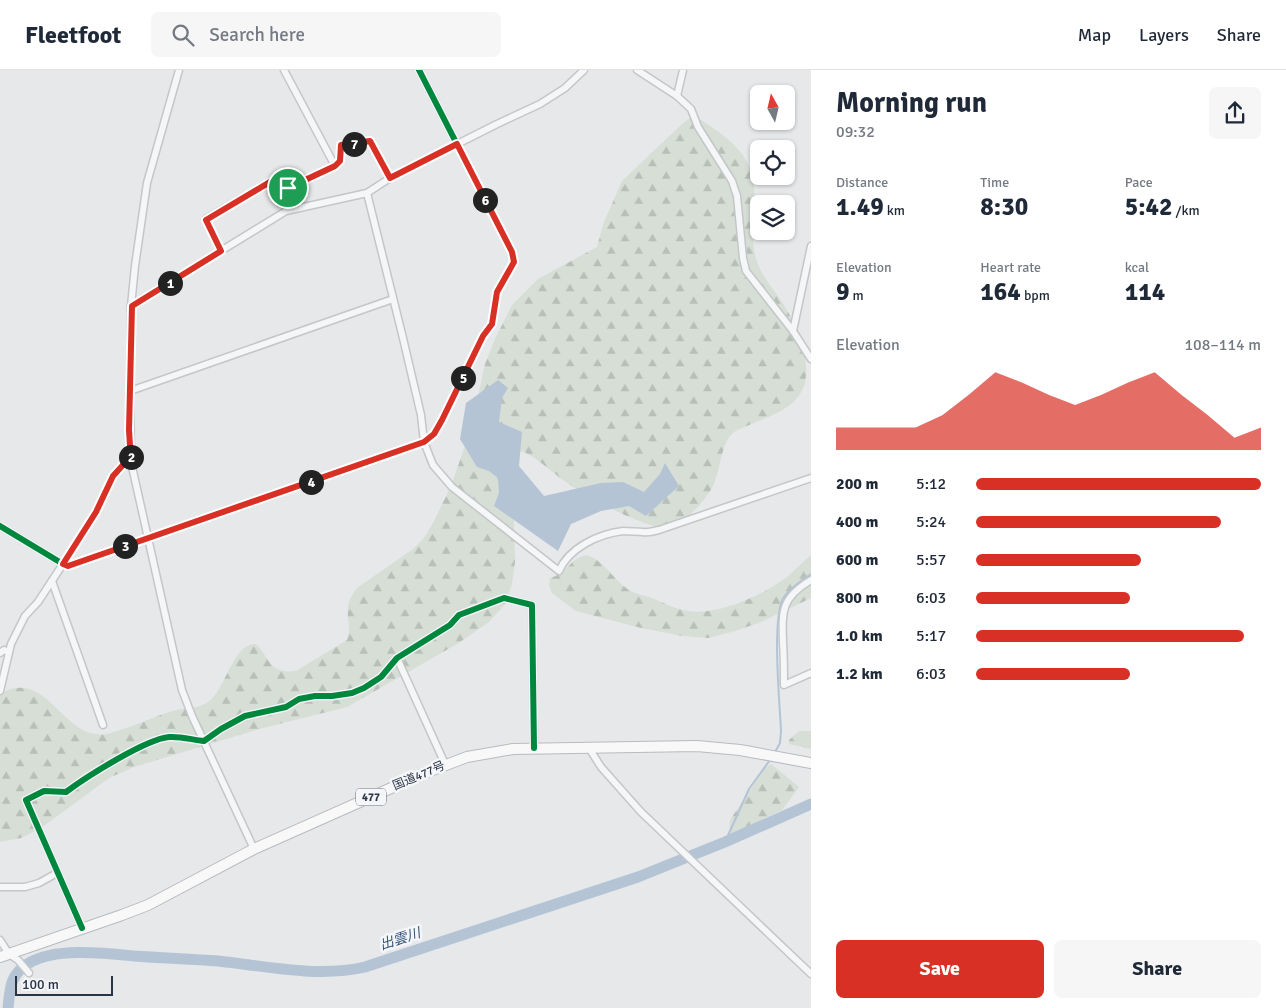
<!DOCTYPE html>
<meta charset="utf-8">
<style>
:root{--surface:#fff;--page:#f6f6f7;--text:#1f2937;--muted:#747a83;--line:#e0e1e3;--accent:#d93025}
body{margin:0;font-family:Signika,"Noto Sans JP",sans-serif;background:var(--page);color:var(--text);height:100vh;display:flex;flex-direction:column;font-size:19px;white-space:nowrap}
*{box-sizing:border-box;margin:0}
p{font-size:16px;color:var(--muted)}
.icon{flex:none;width:28px;height:28px;fill:none;stroke:currentColor;stroke-width:2;stroke-linecap:round;stroke-linejoin:round}
.map{position:relative;flex:1;overflow:hidden}
.details{display:flex;flex-direction:column;background:var(--surface);width:475px}
.details>*{flex:none}
.needle{width:32px;rotate:352deg}
.controls{position:absolute;left:750px;top:15px;display:grid;gap:10px}
.controls a{display:grid;place-items:center;width:45px;height:45px;border-radius:8px;background:var(--surface);box-shadow:0 1px 4px #0004;font-size:25px}
.scale{position:absolute;left:15px;bottom:12px;width:98px;box-sizing:border-box;padding-left:5px;border:2px solid #2b3445;border-top:0;font-size:14px;line-height:18px;white-space:nowrap;color:#2b3445;-webkit-text-stroke:4px #f4f6f9;paint-order:stroke}
.pin{position:absolute;display:grid;place-items:center;width:42px;height:42px;color:#fff;margin:-21px;border:2px solid #fff;border-radius:50%;box-shadow:0 1px 5px #0007}
.km{position:absolute;width:25px;height:25px;margin:-12px;border-radius:50%;background:#222;color:#fff;font-size:14px;line-height:25px;text-align:center}
.round{display:grid;place-items:center;flex:none;width:52px;height:52px;border-radius:8px;background:var(--page)}
.summary{display:flex;align-items:center;justify-content:space-between;height:85px;padding:0 25px}
h1{font-size:28px;font-weight:700;line-height:38px}
.figures{display:grid;grid-template-columns:repeat(3,1fr);gap:8px;height:85px;padding:5px 25px}
.figures div{display:grid;align-content:center}
.figures b{font-size:25px;font-weight:700}
.figures small{font-size:14px;font-weight:400}
.figures p{font-size:14px}
.chart{height:140px;padding:10px 25px}
.chart p{display:flex;justify-content:space-between}
.chart svg{width:100%;height:90px;margin-top:5px;fill:var(--accent);opacity:.7}
.primary-button{display:flex;gap:10px;margin-top:auto;padding:10px 25px}
.primary-button a{flex:1;height:58px;border-radius:8px;background:var(--accent);color:#fff;font-size:20px;font-weight:700;line-height:58px;text-align:center}
.primary-button a+a{background:var(--page);color:var(--text)}
ul{padding:0 25px;list-style:none;font-size:16px}
li{display:grid;grid-template-columns:80px 60px 1fr;align-items:center;height:38px}
li i{height:12px;border-radius:6px;background:var(--accent)}
header{display:flex;align-items:center;gap:30px;box-sizing:border-box;height:70px;padding:0 25px;background:var(--surface);border-bottom:1px solid var(--line)}
header strong{font-size:24px}
nav{display:flex;gap:28px;margin-inline-start:auto;font-size:18px}
.search{width:350px;height:45px;background:var(--page);display:flex;align-items:center;gap:12px;box-sizing:border-box;padding:0 18px;border-radius:8px;color:var(--muted);font-size:19px}
main{display:flex;flex:1;min-height:0}
.map>svg:first-child{display:block}
.forest{fill:url(#forest-firs)}
.water{fill:#b4c4d5}
.lines{fill:none;stroke-linecap:round;stroke-linejoin:round}
.stream{stroke:#b4c4d5;stroke-width:2}
.river{stroke:#b4c4d5;stroke-width:11}
.minor-casing{stroke:#c4c6c8;stroke-width:9}
.highway-casing{stroke:#b8bbbf;stroke-width:12}
.minor{stroke:#f5f6f7;stroke-width:6}
.highway{stroke:#f8f8f8;stroke-width:10}
.cycleway-casing{stroke:#f4f6f9;stroke-width:9}
.cycleway{stroke:#00873e;stroke-width:6}
.route-casing{stroke:#fff;stroke-width:10}
.route{stroke:#d93025;stroke-width:6}
.labels{text-anchor:middle;dominant-baseline:central;stroke-width:5;stroke-linejoin:round;paint-order:stroke}
.shield{fill:#f4f6f9;stroke:#676e7b;stroke-width:1}
.shield-label{font-size:11px;font-weight:bold;fill:#2b3445}
.street-label{font-size:12px;fill:#2b3445;stroke:#f4f6f9}
.water-label{font-size:14px;font-style:italic;fill:#34527a;stroke:#f4f6f9}
</style>
<header>
<strong>Fleetfoot</strong>
<div class="search"><svg class="icon" aria-label="search" viewBox="0 0 24 24"><circle cx="10" cy="10" r="6"/><path d="M15 15l6 6"/></svg>Search here</div>
<nav><a>Map</a><a>Layers</a><a>Share</a></nav>
</header>
<main>
<div class="map">
<svg width="811" height="938" viewBox="0 0 811 938">
<defs>
<pattern id="forest-firs" width="22" height="20" patternUnits="userSpaceOnUse" patternTransform="scale(1.25)"><rect width="22" height="20" fill="#d6ded6"/><path d="M5 1l3.5 6h-7zM16 11l3.5 6h-7z" fill="#b8bfb9"/></pattern>
</defs>
<rect width="100%" height="100%" fill="#e6e8ea"/>
<g class="forest">
<path d="M696,47C714,58 737,73 747,92C763,123 747,157 756,189C760,202 768,212 775,222C793,247 811,281 805,313C797,340 770,345 747,356C742,358 736,360 733,363C721,373 720,402 713,416C705,432 686,450 671,460C639,455 593,431 566,412C551,402 539,389 522,381L512,385L515,492L512,514L505,534L489,552L457,574L347,637L263,658L134,697L109,708L41,758L21,768L0,772V624C49,595 64,677 111,663C132,657 151,648 172,641C182,638 199,639 208,632C226,620 233,572 256,574C271,590 269,604 296,601L347,570C354,550 339,541 357,518L413,479L424,468L432,455L451,416L471,359L485,294L495,269L512,235L538,209L597,177L604,152L622,111L681,55L690,48Z"/>
<path d="M586,485C605,490 614,512 631,521C636,524 643,525 649,527C663,532 673,539 689,541C718,546 766,524 788,506C796,499 803,492 811,485V528L761,552L735,561L708,568L682,566L637,557L576,541L552,523L549,515L550,508C568,503 569,489 586,485Z"/>
<path d="M799,661H811V679L789,674V670Z"/>
<path d="M771,694L799,717L782,740L729,765L730,750L765,698Z"/>
</g>
<path class="water" d="M498,310L508,318L502,328L499,352L522,362L519,396L544,426L601,413L623,412L644,422L660,404L665,393L679,416L646,446L629,436L601,441L571,454L558,481L494,436L499,423L498,408L489,401L477,397L460,369L466,333Z"/>
<g class="lines">
<g class="stream">
<path d="M775,682L780,673L781,661C780,635 771,546 784,527C790,518 802,510 811,504"/>
<path d="M725,772L749,719L770,690"/>
</g>
<path class="river" d="M8,938C10,918 10,904 29,893C55,877 105,883 134,886C162,888 190,889 218,891C265,896 318,908 365,897L638,807L725,772L811,734"/>
<defs>
<g id="minor">
<path d="M284,0L335,96"/>
<path d="M637,0L677,26L691,39L698,57L732,111L737,126L743,188L746,201L793,261L811,289"/>
<path d="M677,26L683,0"/>
<path d="M367,123L402,264L421,345L424,372L433,395L452,417L559,501C569,478 598,464 623,461C630,461 637,462 643,462C648,463 654,461 659,460L811,408"/>
<path d="M221,181L206,149L280,106L283,107L288,118L335,96L340,91L341,75L370,71L390,108"/>
<path d="M131,236L286,141L367,123L390,108L497,54L540,34L565,18L584,0"/>
<path d="M793,261L811,176"/>
<path d="M130,321L393,229"/>
<path d="M131,392L182,620L192,646L254,779"/>
<path d="M0,456L68,497L424,372L433,364L442,350L483,266L492,254L497,222L514,192L512,182L419,0"/>
<path d="M811,510C781,528 782,541 783,572C784,587 784,601 784,615L811,603"/>
<path d="M52,511L103,655"/>
<path d="M0,583L4,580L9,582"/>
<path d="M397,588L445,694"/>
<path d="M0,621L11,574L25,546L38,532L82,465L96,442L113,406L123,395L131,392L130,321L131,236L135,196L147,113L179,0"/>
<path d="M589,678L601,697L641,742L811,904"/>
<path d="M0,817H25L39,813L57,803"/>
<path d="M82,858L26,730L44,721L66,722C86,707 146,669 169,667C180,666 193,670 204,671L221,659L245,646L286,637L299,629L315,626H332L352,623L364,618L381,607L397,588L450,555L459,545L504,528L532,535L534,678"/>
<path d="M0,870L9,884L18,890L29,903"/>
</g>
<path id="highway" d="M0,887L122,845L148,835L254,779L425,703L467,687L513,679L697,676L740,680L811,693"/>
</defs>
<use href="#minor" class="minor-casing"/>
<use href="#highway" class="highway-casing"/>
<use href="#minor" class="minor"/>
<use href="#highway" class="highway"/>
<defs>
<g id="cycleway">
<path d="M0,456L68,497L424,372L433,364L442,350L483,266L492,254L497,222L514,192L512,182L419,0"/>
<path d="M82,858L26,730L44,721L66,722C86,707 146,669 169,667C180,666 193,670 204,671L221,659L245,646L286,637L299,629L315,626H332L352,623L364,618L381,607L397,588L450,555L459,545L504,528L532,535L534,678"/>
</g>
</defs>
<use href="#cycleway" class="cycleway-casing"/>
<use href="#cycleway" class="cycleway"/>
</g>
<g class="lines">
<defs>
<path id="route" d="M370,71L390,108L457,74L512,182L514,192L497,222L492,254L483,266L442,350L434,364L424,372L68,496L63,494L96,442L113,406L123,395L131,392L129,360L132,236L221,181L206,150L280,106L284,107L288,118L335,96L340,91L341,75Z"/>
</defs>
<use href="#route" class="route-casing"/>
<use href="#route" class="route"/>
</g>
<g class="labels">
<rect class="shield" x="356" y="718.5" width="30" height="17" rx="4"/>
<g class="shield-label">
<text x="371" y="727">477</text>
</g>
<g class="street-label">
<text transform="translate(419 706) rotate(-23)">国道477号</text>
</g>
<g class="water-label">
<text transform="translate(400 869) rotate(-18)">出雲川</text>
</g>
</g>
</svg>
<div class="controls">
<a><svg class="needle" viewBox="-14 -14 28 28"><path d="M0-13l5 13h-10z" fill="#e53935"/><path d="M0 13l5-13h-10z" fill="#747a83"/></svg></a>
<a><svg class="icon" aria-label="locate" viewBox="0 0 24 24"><circle cx="12" cy="12" r="6"/><path d="M12 2v4M12 18v4M2 12h4M18 12h4"/></svg></a>
<a><svg class="icon" aria-label="layers" viewBox="0 0 24 24"><path d="M12 4l9 5-9 5-9-5zM3 14l9 5 9-5"/></svg></a>
</div>
<div class="scale">100 m</div>
<div class="pin" style="left:288px;top:118px;background:#1e9e55"><svg class="icon" aria-label="arrive" viewBox="0 0 24 24"><path d="M6 21V4h12l-3 4 3 4H6"/></svg></div>
<b class="km" style="left:170px;top:213px">1</b>
<b class="km" style="left:131px;top:387px">2</b>
<b class="km" style="left:125px;top:476px">3</b>
<b class="km" style="left:311px;top:412px">4</b>
<b class="km" style="left:463px;top:308px">5</b>
<b class="km" style="left:485px;top:130px">6</b>
<b class="km" style="left:354px;top:74px">7</b>
</div>
<section class="details">
<div class="summary"><div><h1>Morning run</h1><p>09:32</p></div><a class="round"><svg class="icon" aria-label="share" viewBox="0 0 24 24"><path d="M12 15V3M7 8l5-5 5 5M5 13v7h14v-7"/></svg></a></div>
<div class="figures">
<div><p>Distance</p><b>1.49<small> km</small></b></div>
<div><p>Time</p><b>8:30</b></div>
<div><p>Pace</p><b>5:42<small> /km</small></b></div>
</div>
<div class="figures">
<div><p>Elevation</p><b>9<small> m</small></b></div>
<div><p>Heart rate</p><b>164<small> bpm</small></b></div>
<div><p>kcal</p><b>114</b></div>
</div>
<div class="chart"><p><span>Elevation</span>108–114 m</p>
<svg viewBox="0 0 160 44" preserveAspectRatio="none"><path d="M0 44V33L10 33L20 33L30 33L40 27L50 17L60 6L70 11L80 17L90 22L100 17L110 11L120 6L130 17L140 27L150 38L160 33V44z"/></svg>
</div>
<ul>
<li><b>200 m</b>5:12<i style="width:100%"></i></li>
<li><b>400 m</b>5:24<i style="width:86%"></i></li>
<li><b>600 m</b>5:57<i style="width:58%"></i></li>
<li><b>800 m</b>6:03<i style="width:54%"></i></li>
<li><b>1.0 km</b>5:17<i style="width:94%"></i></li>
<li><b>1.2 km</b>6:03<i style="width:54%"></i></li>
</ul>
<div class="primary-button"><a>Save</a><a>Share</a></div>
</section>
</main>
